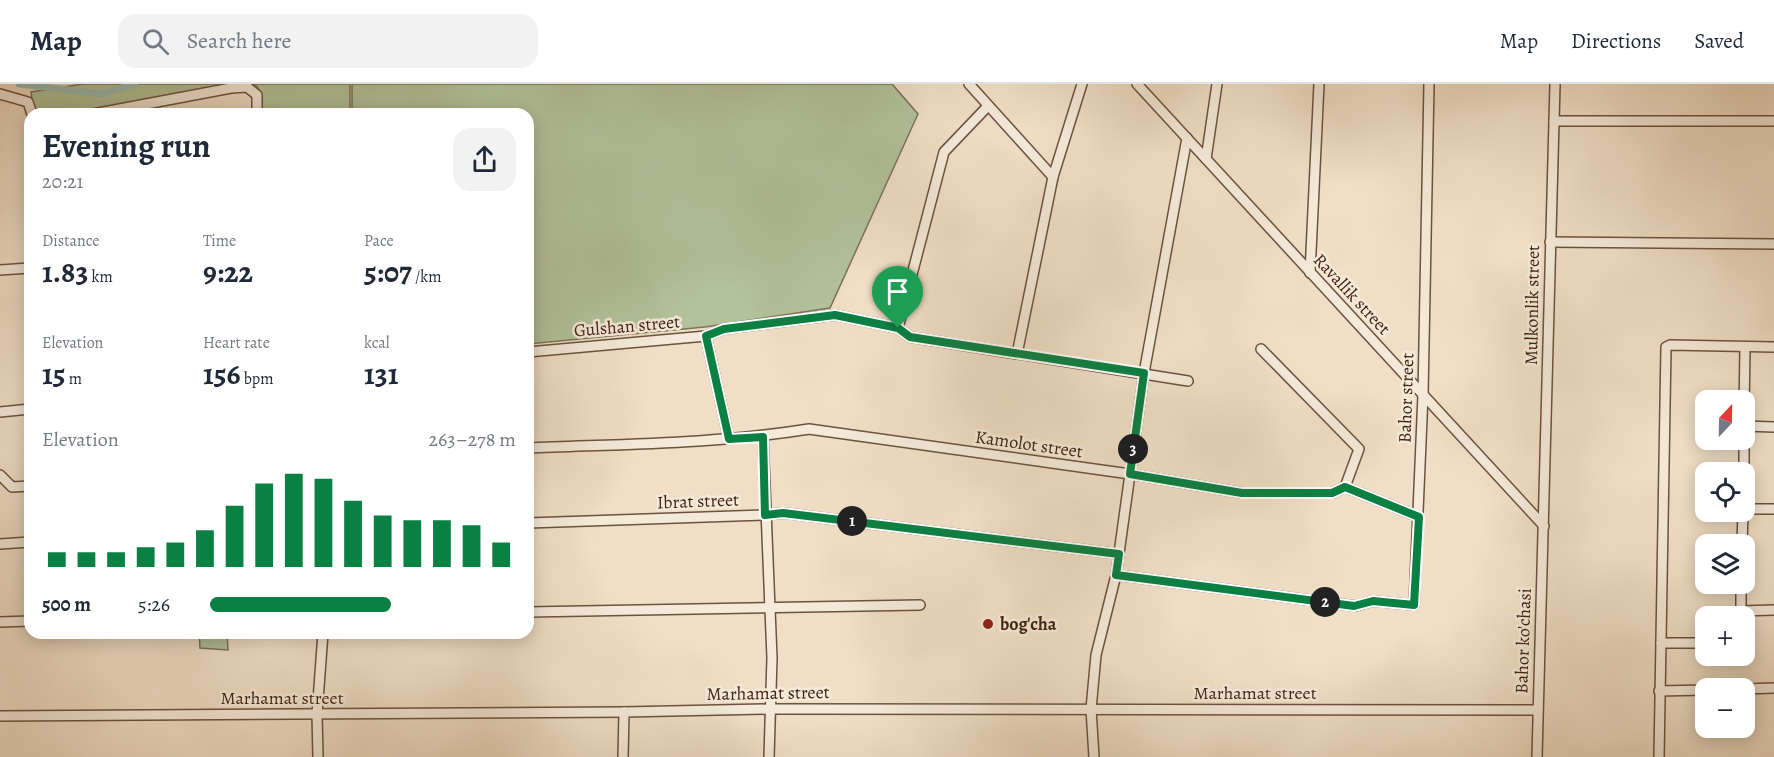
<!DOCTYPE html>
<meta charset="utf-8">
<style>
:root{--surface:#fff;--page:#f2f2f3;--text:#1f2937;--muted:#747a83;--line:#e0e1e3;--accent:#0b8043}
body{margin:0;font-family:Alegreya,serif;background:var(--page);color:var(--text);height:100vh;display:flex;flex-direction:column;font-size:22px;white-space:nowrap}
*{box-sizing:border-box;margin:0}
p{font-size:20px;color:var(--muted)}
.icon{flex:none;width:33px;height:33px;fill:none;stroke:currentColor;stroke-width:2;stroke-linecap:round;stroke-linejoin:round}
.map{position:relative;flex:1;overflow:hidden}
.details{position:absolute;left:24px;top:24px;width:510px;height:531px;display:flex;flex-direction:column;background:var(--surface);border-radius:18px;box-shadow:0 3px 15px #0003}
.details>*{flex:none}
.needle{width:39px;rotate:22deg}
.fabs{position:absolute;left:1695px;top:306px;display:grid;gap:12px}
.fabs a{display:grid;place-items:center;width:60px;height:60px;border-radius:12px;background:var(--surface);box-shadow:0 3px 15px #0003;font-size:30px}
.pin{position:absolute;display:grid;place-items:center;width:51px;height:51px;color:#fff;margin:-62px -26px;border-radius:50% 50% 50% 0;rotate:-45deg;box-shadow:0 0 6px #0007}
.pin .icon{rotate:45deg}
.km{position:absolute;width:30px;height:30px;margin:-15px;border-radius:50%;background:#222;color:#fff;font-size:16px;line-height:30px;text-align:center}
.round{display:grid;place-items:center;flex:none;width:63px;height:63px;border-radius:18px;background:var(--page)}
.summary{display:flex;align-items:center;justify-content:space-between;height:102px;padding:0 18px}
h1{font-size:33px;font-weight:700;line-height:45px}
.stats{display:grid;grid-template-columns:repeat(3,1fr);gap:9px;height:102px;padding:6px 18px}
.stats div{display:grid;align-content:center}
.stats b{font-size:30px;font-weight:700}
.stats small{font-size:16px;font-weight:400}
.stats p{font-size:16px}
.chart{height:168px;padding:12px 18px}
.chart p{display:flex;justify-content:space-between}
.chart svg{width:100%;height:108px;margin-top:6px;stroke:var(--accent);stroke-width:6}
ul{padding:0 18px;list-style:none;font-size:20px}
li{display:grid;grid-template-columns:96px 72px 1fr;align-items:center;height:45px}
li i{height:15px;border-radius:8px;background:var(--accent)}
header{display:flex;align-items:center;gap:36px;box-sizing:border-box;height:84px;padding:0 30px;background:var(--surface);border-bottom:2px solid var(--line)}
header strong{font-size:28px}
nav{display:flex;gap:33px;margin-inline-start:auto;font-size:21px}
.search{width:420px;height:54px;background:var(--page);display:flex;align-items:center;gap:15px;box-sizing:border-box;padding:0 21px;border-radius:18px;color:var(--muted);font-size:22px}
.map>svg:first-child{display:block}
.green{fill:#b2c39b;stroke:#7a7356;stroke-width:1.5}
.lines{fill:none;stroke-linecap:round;stroke-linejoin:round}
.canal{stroke:#9abdb5;stroke-width:7}
.minor-casing{stroke:#6d523e;stroke-width:12}
.minor{stroke:#f5eada;stroke-width:9}
.route-casing{stroke:#fff;stroke-width:12}
.route{stroke:#0b8043;stroke-width:8}
.poi-dot{fill:#8f2418;stroke:#f5eada;stroke-width:2}
.labels{text-anchor:middle;dominant-baseline:central;stroke-width:5;stroke-linejoin:round;paint-order:stroke}
.street-label{font-size:18px;fill:#412311;stroke:#f5eada}
.poi-label{font-size:18px;font-weight:bold;fill:#412311;stroke:#f5eada;text-anchor:start}
</style>
<header>
<strong>Map</strong>
<div class="search"><svg class="icon" aria-label="search" viewBox="0 0 24 24"><circle cx="10" cy="10" r="6"/><path d="M15 15l6 6"/></svg>Search here</div>
<nav><a>Map</a><a>Directions</a><a>Saved</a></nav>
</header>
<div class="map">
<svg width="1774" height="673" viewBox="0 0 1774 673">
<rect width="100%" height="100%" fill="#f0dfc6"/>
<filter id="stains"><feTurbulence type="fractalNoise" baseFrequency=".00333" numOctaves="4"/><feColorMatrix values="0 0 0 0 .2 0 0 0 0 .09 0 0 0 0 .02 0 0 0 .5 -.17"/></filter>
<radialGradient id="worn" r=".72"><stop offset=".6" stop-color="#630" stop-opacity="0"/><stop offset="1" stop-color="#630" stop-opacity=".3"/></radialGradient>
<g class="green">
<path d="M83,0H227L83,30H34L31,8Z"/>
<path d="M250,0H350V30H261V11L257,2Z"/>
<path d="M352,0H892L918,30L830,224L705,243L528,260V30H352Z"/>
<path d="M199,549H227L228,566L200,564Z"/>
</g>
<g class="lines">
<path class="canal" d="M19,0L102,10L135,0"/>
<defs>
<g id="minor">
<path d="M969,0L1053,93"/>
<path d="M1137,0L1544,442"/>
<path d="M0,10L28,18L32,30"/>
<path d="M93,30L231,4L247,3L257,11V30"/>
<path d="M1554,37H1774"/>
<path d="M1206,75L1217,0"/>
<path d="M1550,158L1774,160"/>
<path d="M0,186L30,184"/>
<path d="M1310,189L1319,0"/>
<path d="M898,244L944,68L988,22"/>
<path d="M706,252L729,355"/>
<path d="M528,268L706,252L724,245L835,231L898,244L910,253L1188,297"/>
<path d="M1017,270L1053,93L1082,0"/>
<path d="M0,328L30,325"/>
<path d="M1744,328L1745,263"/>
<path d="M1744,342L1774,343"/>
<path d="M763,353L772,574L769,673"/>
<path d="M528,364C622,360 716,360 809,345L1130,390L1242,409H1332L1345,403L1359,365L1261,265"/>
<path d="M1744,388V356"/>
<path d="M0,391L12,403L30,402"/>
<path d="M1345,403L1419,433"/>
<path d="M1744,425H1774"/>
<path d="M528,439L765,431L783,429L1119,470"/>
<path d="M0,460L30,458"/>
<path d="M1742,460L1743,428"/>
<path d="M1116,491L1355,522L1373,517L1414,521L1423,311L1429,0"/>
<path d="M1741,527V500"/>
<path d="M528,528L920,521"/>
<path d="M1734,532L1736,529L1741,527L1774,526"/>
<path d="M0,538L30,537"/>
<path d="M1661,559H1706"/>
<path d="M1744,605L1774,604"/>
<path d="M1659,607L1706,606"/>
<path d="M0,632L624,628L770,625L1537,626"/>
<path d="M318,673L317,630L323,549"/>
<path d="M623,673L624,628"/>
<path d="M1094,673L1091,625L1096,571L1116,491L1144,289L1187,54"/>
<path d="M1537,673L1555,0"/>
<path d="M1659,673L1666,263L1670,261L1774,263"/>
</g>
</defs>
<use href="#minor" class="minor-casing"/>
<use href="#minor" class="minor"/>
</g>
<g class="lines">
<defs>
<path id="route" d="M835,231L898,244L910,253L1144,289L1130,390L1242,409H1332L1345,403L1419,433L1414,521L1373,517L1354,522L1116,491L1119,470L783,429L765,431L763,353L729,355L706,252L724,245Z"/>
</defs>
<use href="#route" class="route-casing"/>
<use href="#route" class="route"/>
</g>
<circle class="poi-dot" cx="988" cy="540" r="6"/>
<g class="labels">
<g class="street-label">
<text transform="translate(1352 210) rotate(47)">Ravallik street</text>
<text transform="translate(1532 221) rotate(-89)">Mulkonlik street</text>
<text transform="translate(627 242) rotate(-5)">Gulshan street</text>
<text transform="translate(1406 314) rotate(-88)">Bahor street</text>
<text transform="translate(1029 360) rotate(8)">Kamolot street</text>
<text transform="translate(698 417) rotate(-2)">Ibrat street</text>
<text transform="translate(1523 557) rotate(-88)">Bahor ko'chasi</text>
<text transform="translate(768 609) rotate(-1)">Marhamat street</text>
<text x="1255" y="609">Marhamat street</text>
<text x="282" y="614">Marhamat street</text>
</g>
<g class="poi-label">
<text x="1000" y="540">bog'cha</text>
</g>
</g>
<rect width="100%" height="100%" filter="url(#stains)"/>
<rect width="100%" height="100%" fill="url(#worn)"/>
</svg>
<div class="fabs">
<a><svg class="needle" viewBox="-14 -14 28 28"><path d="M0-13l5 13h-10z" fill="#e53935"/><path d="M0 13l5-13h-10z" fill="#747a83"/></svg></a>
<a><svg class="icon" aria-label="locate" viewBox="0 0 24 24"><circle cx="12" cy="12" r="6"/><path d="M12 2v4M12 18v4M2 12h4M18 12h4"/></svg></a>
<a><svg class="icon" aria-label="layers" viewBox="0 0 24 24"><path d="M12 4l9 5-9 5-9-5zM3 14l9 5 9-5"/></svg></a>
<a>+</a>
<a>−</a>
</div>
<div class="pin" style="left:898px;top:244px;background:#1e9e55"><svg class="icon" aria-label="arrive" viewBox="0 0 24 24"><path d="M6 21V4h12l-3 4 3 4H6"/></svg></div>
<b class="km" style="left:852px;top:437px">1</b>
<b class="km" style="left:1325px;top:518px">2</b>
<b class="km" style="left:1133px;top:365px">3</b>
<section class="details">
<div class="summary"><div><h1>Evening run</h1><p>20:21</p></div><a class="round"><svg class="icon" aria-label="share" viewBox="0 0 24 24"><path d="M12 15V3M7 8l5-5 5 5M5 13v7h14v-7"/></svg></a></div>
<div class="stats">
<div><p>Distance</p><b>1.83<small> km</small></b></div>
<div><p>Time</p><b>9:22</b></div>
<div><p>Pace</p><b>5:07<small> /km</small></b></div>
</div>
<div class="stats">
<div><p>Elevation</p><b>15<small> m</small></b></div>
<div><p>Heart rate</p><b>156<small> bpm</small></b></div>
<div><p>kcal</p><b>131</b></div>
</div>
<div class="chart"><p><span>Elevation</span>263–278 m</p>
<svg viewBox="0 0 160 44" preserveAspectRatio="none"><path d="M5 44V38M15 44V38M25 44V38M35 44V36M45 44V34M55 44V29M65 44V19M75 44V10M85 44V6M95 44V8M105 44V17M115 44V23M125 44V25M135 44V25M145 44V27M155 44V34"/></svg>
</div>
<ul>
<li><b>500 m</b>5:26<i style="width:59%"></i></li>
</ul>
</section>
</div>
